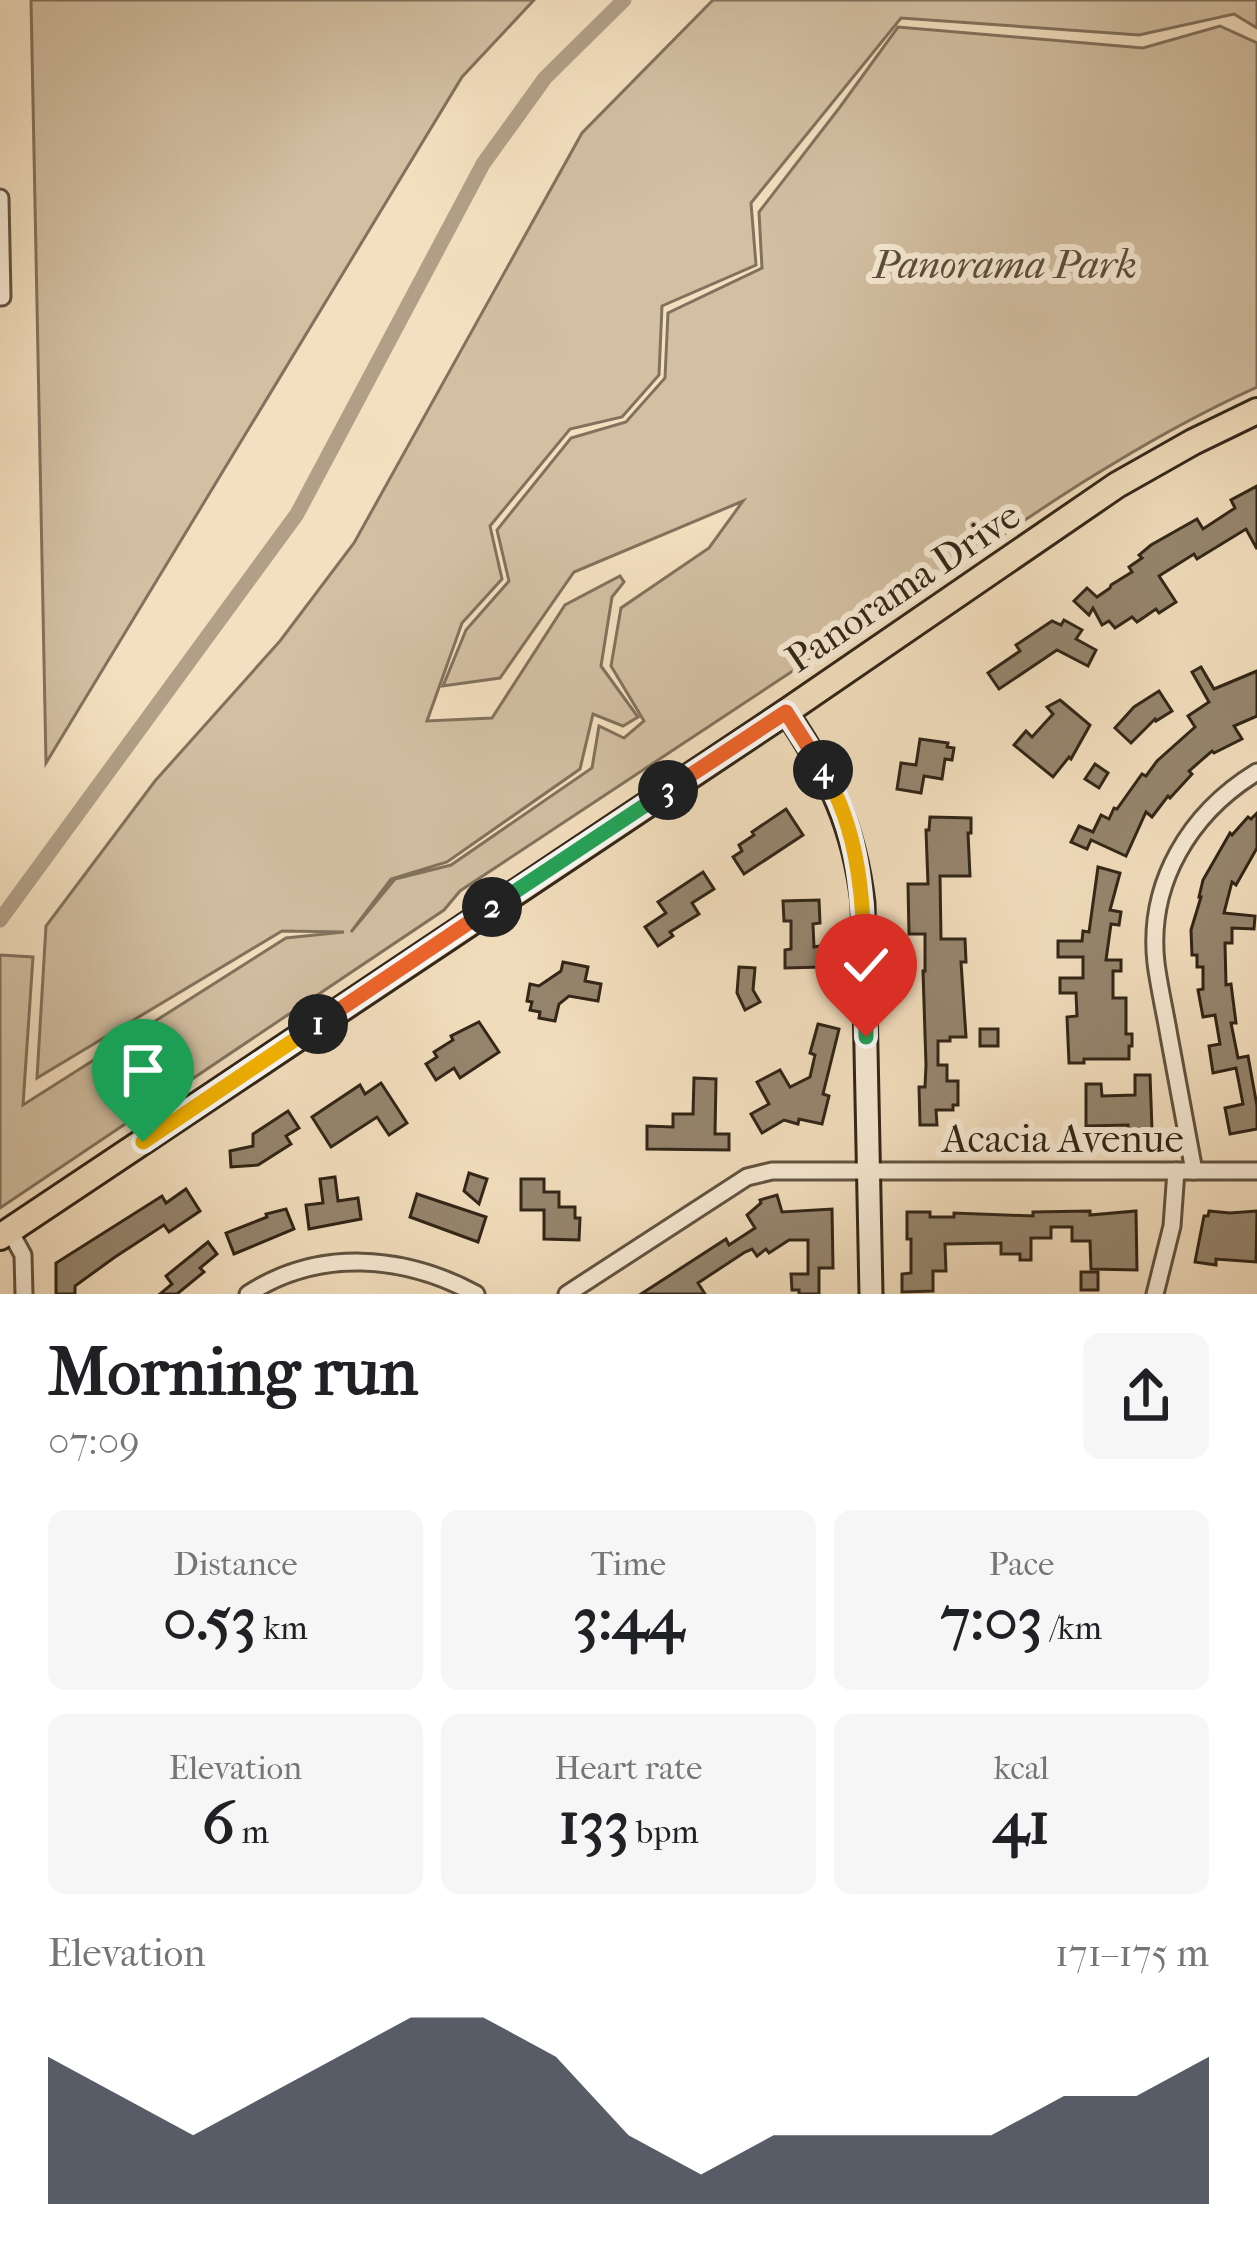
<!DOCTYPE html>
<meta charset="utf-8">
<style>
:root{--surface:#fff;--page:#f6f6f6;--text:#202124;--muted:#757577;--accent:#111827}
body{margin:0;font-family:"IM FELL French Canon",serif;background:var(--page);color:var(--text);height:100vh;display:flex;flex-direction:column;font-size:45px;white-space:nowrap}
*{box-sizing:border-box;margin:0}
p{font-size:39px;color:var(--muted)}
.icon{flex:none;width:66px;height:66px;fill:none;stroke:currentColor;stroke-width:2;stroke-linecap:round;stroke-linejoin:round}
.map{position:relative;height:1294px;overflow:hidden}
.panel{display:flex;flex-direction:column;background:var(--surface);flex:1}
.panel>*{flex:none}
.pin{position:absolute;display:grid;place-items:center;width:102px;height:102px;color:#fff;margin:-123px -51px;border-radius:50% 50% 50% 0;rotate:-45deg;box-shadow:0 0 12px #0007}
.pin .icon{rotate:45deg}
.km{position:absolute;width:60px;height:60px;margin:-30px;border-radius:50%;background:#222;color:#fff;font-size:33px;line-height:60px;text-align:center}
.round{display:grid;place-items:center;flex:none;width:126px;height:126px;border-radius:18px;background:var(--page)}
.headline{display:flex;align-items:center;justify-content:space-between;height:204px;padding:0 48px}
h1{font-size:66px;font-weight:700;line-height:90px}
.figures{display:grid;grid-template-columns:repeat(3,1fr);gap:18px;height:204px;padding:12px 48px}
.figures div{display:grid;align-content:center;border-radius:18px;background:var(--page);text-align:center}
.figures b{font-size:60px;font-weight:700}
.figures small{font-size:33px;font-weight:400}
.figures p{font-size:33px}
.chart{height:336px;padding:24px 48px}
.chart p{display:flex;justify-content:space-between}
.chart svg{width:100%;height:216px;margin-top:12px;fill:var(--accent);opacity:.7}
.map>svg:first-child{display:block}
.green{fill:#d3c0a3;stroke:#82725d;stroke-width:3}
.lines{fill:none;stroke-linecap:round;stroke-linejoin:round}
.canal{stroke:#b1a087;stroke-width:15}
.building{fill:#96866f;stroke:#302517;stroke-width:3}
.street-casing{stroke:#615441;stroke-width:21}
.secondary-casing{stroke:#302517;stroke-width:27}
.primary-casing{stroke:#302517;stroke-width:30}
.street{stroke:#f8ebd6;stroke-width:15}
.secondary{stroke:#f8ebd6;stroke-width:21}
.primary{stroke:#f4e0c0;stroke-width:24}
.split-1-casing{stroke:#fff;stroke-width:24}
.split-2-casing{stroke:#fff;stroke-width:24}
.split-3-casing{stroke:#fff;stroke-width:24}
.split-4-casing{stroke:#fff;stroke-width:24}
.split-5-casing{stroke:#fff;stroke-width:24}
.split-6-casing{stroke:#fff;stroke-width:24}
.split-1{stroke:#f5b400;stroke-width:15}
.split-2{stroke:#f0652b;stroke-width:15}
.split-3{stroke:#22a559;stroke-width:15}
.split-4{stroke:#f0652b;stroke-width:15}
.split-5{stroke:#f5b400;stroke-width:15}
.split-6{stroke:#22a559;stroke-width:15}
.labels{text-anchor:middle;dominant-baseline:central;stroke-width:12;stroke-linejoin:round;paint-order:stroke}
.park-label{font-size:39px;font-style:italic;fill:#594c3a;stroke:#f8ebd6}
.street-label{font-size:39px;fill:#302517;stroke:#f8ebd6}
</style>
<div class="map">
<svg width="1257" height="1294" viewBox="0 0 1257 1294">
<rect width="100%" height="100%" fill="#f4e0c0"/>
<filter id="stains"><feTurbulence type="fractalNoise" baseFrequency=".00167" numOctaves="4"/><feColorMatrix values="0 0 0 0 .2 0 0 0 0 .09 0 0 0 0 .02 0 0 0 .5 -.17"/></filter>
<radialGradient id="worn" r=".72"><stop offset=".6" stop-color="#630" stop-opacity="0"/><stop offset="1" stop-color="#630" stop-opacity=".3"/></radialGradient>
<g class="green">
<path d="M31,0H534L462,77L46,763Z"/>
<path d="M713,0H1257V28L1234,14L1139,35L901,18L751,203L756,265L662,306L659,375L622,417L570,429L490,526L502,579L462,623L427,721L492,718L565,605L620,576L624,582L612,597L601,666L638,717L623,726L593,714L580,769L447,862L391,879L351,932L395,879L451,865L592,768L599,726L624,738L644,721L611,666L621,608L709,548L743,501L574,572L500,678L443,686L466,630L509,581L497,530L571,438L626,422L665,378L668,313L762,268L759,212L840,107L898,27L1143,48L1220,26L1257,43V387C1113,452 985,548 855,636L835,643L460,891L444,910L0,1208V955L33,957L23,1105L286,938L344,932L282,931L37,1078L46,926L155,781L280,641L354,543L582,133Z"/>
</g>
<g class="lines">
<path class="canal" d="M0,920L297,514L483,164L545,78L624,0"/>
</g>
<g class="building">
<path d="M1257,486V549L1246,529L1197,559L1194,554L1159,576L1176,602L1159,613L1156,609L1137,622L1132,617L1115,628L1109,621L1102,625L1093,608L1089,615L1074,601L1087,588L1097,597L1110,588L1111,585L1132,572L1129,567L1142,558L1139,555L1151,545L1197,519L1203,529L1235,508L1231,500Z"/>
<path d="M1064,620L1082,630L1076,639L1096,650L1088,666L1057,650L999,689L988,673L1020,651L1016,645L1052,621L1061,625Z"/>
<path d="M1201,667L1214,689L1257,671V716L1234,726L1242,739L1214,753L1212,751L1189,771L1192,774L1170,798L1168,796L1152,817L1146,812L1126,856L1091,840L1087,849L1071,842L1079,826L1093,832L1101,815L1109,819L1114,808L1117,809L1142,774L1146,776L1157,761L1195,727L1188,716L1209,702L1192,672Z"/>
<path d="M1159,691L1172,711L1156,721L1155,719L1131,743L1115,728L1134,707Z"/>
<path d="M1060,700L1090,725L1071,759L1069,757L1053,777L1014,745L1026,731L1032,737L1053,714L1047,707Z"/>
<path d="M920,739L948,743L947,747L954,748L952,760L945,759L942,779L924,776L921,793L897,789L901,763L916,765Z"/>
<path d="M1095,764L1108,773L1099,788L1085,779Z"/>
<path d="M786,809L803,835L744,874L733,857L742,851L739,845L754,835L752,832Z"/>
<path d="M1257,813V848L1236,885L1232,882L1224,913L1255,916L1254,929L1232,928V943H1225L1226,985L1231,984L1236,1023H1231L1238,1058L1248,1056L1257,1106V1129L1230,1134L1225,1108L1243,1104L1239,1083L1236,1068L1213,1073L1209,1046L1220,1044L1215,1015L1203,1017L1198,990L1203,989V967H1197V955H1192L1191,930L1201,897H1199L1203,880L1230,833L1232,835L1248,817L1251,819Z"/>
<path d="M930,817L971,818V833H968L970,876H940L941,939H965L966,962H961L966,1037H950V1041H938V1065H947V1081H958V1105H953V1110H936L937,1125H920L919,1087H925L926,1065L923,971H925V934H909L908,884H928L926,830H929Z"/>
<path d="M1098,867L1120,873L1110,910L1121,912L1119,925L1111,924L1106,960H1121V971H1113V998H1126V1034H1132V1046H1129V1059H1084V1063H1069L1067,1017L1077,1016L1076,993H1060V978H1083V957H1058V941H1082L1083,931L1089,932Z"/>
<path d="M703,872L714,889L692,903L699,914L670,932L673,936L658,946L645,927L666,913L658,902Z"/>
<path d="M819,900L820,923L813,924L814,947L820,946L821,967L785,968V950L791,949V921H784L783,901Z"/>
<path d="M563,962L588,967L585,981L601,984L598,1001L569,996L559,1004L555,1021L539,1018L540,1012L530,1010L532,1002L527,1001L530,984L539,986L561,971Z"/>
<path d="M739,967L755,968L753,990L760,1002L745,1010L737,993Z"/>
<path d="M479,1022L499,1052L460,1078L454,1068L436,1080L426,1064L437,1057L434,1052L453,1040L451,1036Z"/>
<path d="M818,1024L839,1029L823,1094L829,1096L822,1124L799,1119L798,1124L784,1120L762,1133L751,1114L769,1104L757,1082L780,1070L790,1087L810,1077L815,1055L810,1053Z"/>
<rect x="980" y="1029" width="18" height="17"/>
<path d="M1135,1075H1150L1152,1129H1128V1125L1086,1126V1084H1101L1102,1096L1135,1095Z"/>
<path d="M694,1078L716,1079L715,1134H729V1150L647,1149V1126L673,1127V1114H693Z"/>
<path d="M381,1083L407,1123L389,1135L377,1117L331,1147L312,1117L360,1085L365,1094Z"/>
<path d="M288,1111L299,1128L286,1136L291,1144L258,1165L231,1167L230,1151L253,1146V1134Z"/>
<path d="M469,1173L487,1179L479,1204L464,1191Z"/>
<path d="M335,1177L338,1201L358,1198L361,1219L309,1229L306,1205L323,1203L320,1179Z"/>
<path d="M521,1179H544V1192H559V1207H575V1218H580L579,1240L544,1239V1210H521Z"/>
<path d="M186,1189L200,1211L169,1232L164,1225L115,1257L75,1286V1294H56V1263L162,1196L166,1203Z"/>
<path d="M417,1194L486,1217L478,1242L410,1217Z"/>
<path d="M777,1195L782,1212L832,1209L833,1268H819V1294H799V1290H792L791,1274H808V1240H789L769,1253L766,1249L757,1256L752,1249L745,1252L698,1283L705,1294H641L726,1239L729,1245L755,1228L747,1215L761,1203L760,1200Z"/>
<path d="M286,1209L294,1229L234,1254L226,1233L267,1217L266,1214Z"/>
<path d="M1090,1211V1215L1136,1211L1137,1270L1091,1269L1090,1241H1072V1227H1051V1238H1031V1260H1020V1254H1001V1243L945,1244L946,1271H933V1291L902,1292V1274L911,1273V1239H907V1212H930V1217H954V1213L1033,1216V1212Z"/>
<path d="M1209,1211L1230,1213L1257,1211L1256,1262L1216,1259V1265L1195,1262L1204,1216H1208Z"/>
<path d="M208,1242L217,1254L200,1268L204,1272L177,1294H160L172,1284L166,1276Z"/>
<rect x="1081" y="1272" width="17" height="18"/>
</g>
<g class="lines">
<defs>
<g id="street">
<path d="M0,198L2,297H0"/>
<path d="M1194,1171C1186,1126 1177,1081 1169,1036C1165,1012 1159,987 1156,963C1147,883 1190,813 1257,772"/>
<path d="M10,1231L23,1255L24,1294"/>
<path d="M248,1294C319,1248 404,1255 476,1294"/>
<path d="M567,1294L747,1177L772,1171H1257"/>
<path d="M1155,1294L1172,1226L1176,1171"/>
</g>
<path id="secondary" d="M786,712C829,775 854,826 863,903L871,1294"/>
<path id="primary" d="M0,1237L786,712L1117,485L1193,442L1257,411"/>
</defs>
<use href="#street" class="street-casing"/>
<use href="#secondary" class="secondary-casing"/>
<use href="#primary" class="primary-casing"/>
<use href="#street" class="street"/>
<use href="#secondary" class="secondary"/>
<use href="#primary" class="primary"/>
</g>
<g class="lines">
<defs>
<path id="split-1" d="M143,1142L318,1024"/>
<path id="split-2" d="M318,1024L492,907"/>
<path id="split-3" d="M492,907L668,790"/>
<path id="split-4" d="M668,790L786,712L823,770"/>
<path id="split-5" d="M823,770C861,833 863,902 865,973"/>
<path id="split-6" d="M865,973L866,1037"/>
</defs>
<use href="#split-1" class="split-1-casing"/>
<use href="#split-2" class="split-2-casing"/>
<use href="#split-3" class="split-3-casing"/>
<use href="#split-4" class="split-4-casing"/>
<use href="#split-5" class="split-5-casing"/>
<use href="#split-6" class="split-6-casing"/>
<use href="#split-1" class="split-1"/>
<use href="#split-2" class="split-2"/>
<use href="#split-3" class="split-3"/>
<use href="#split-4" class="split-4"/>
<use href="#split-5" class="split-5"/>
<use href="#split-6" class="split-6"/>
</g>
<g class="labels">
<g class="park-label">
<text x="1005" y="265">Panorama Park</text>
</g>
<g class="street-label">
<text transform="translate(903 587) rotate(-34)">Panorama Drive</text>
<text x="1063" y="1139">Acacia Avenue</text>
</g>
</g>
<rect width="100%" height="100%" filter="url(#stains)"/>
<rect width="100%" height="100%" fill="url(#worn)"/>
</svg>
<div class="pin" style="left:143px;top:1142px;background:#1e9e55"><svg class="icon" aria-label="arrive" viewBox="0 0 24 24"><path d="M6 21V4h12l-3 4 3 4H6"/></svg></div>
<div class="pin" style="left:866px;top:1037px;background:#d93025"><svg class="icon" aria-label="check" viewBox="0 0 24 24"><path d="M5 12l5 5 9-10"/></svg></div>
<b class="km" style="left:318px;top:1024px">1</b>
<b class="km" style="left:492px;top:907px">2</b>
<b class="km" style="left:668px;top:790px">3</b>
<b class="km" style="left:823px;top:770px">4</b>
</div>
<section class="panel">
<div class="headline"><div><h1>Morning run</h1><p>07:09</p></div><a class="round"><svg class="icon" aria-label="share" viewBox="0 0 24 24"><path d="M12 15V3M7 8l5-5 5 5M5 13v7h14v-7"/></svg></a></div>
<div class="figures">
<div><p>Distance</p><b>0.53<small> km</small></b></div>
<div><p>Time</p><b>3:44</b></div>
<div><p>Pace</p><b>7:03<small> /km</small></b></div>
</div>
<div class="figures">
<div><p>Elevation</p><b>6<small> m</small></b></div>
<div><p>Heart rate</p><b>133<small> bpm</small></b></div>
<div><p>kcal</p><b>41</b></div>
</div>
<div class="chart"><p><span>Elevation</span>171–175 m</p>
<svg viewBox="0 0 160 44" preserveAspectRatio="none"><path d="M0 44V14L10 22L20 30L30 22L40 14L50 6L60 6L70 14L80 30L90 38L100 30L110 30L120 30L130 30L140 22L150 22L160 14V44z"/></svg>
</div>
</section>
